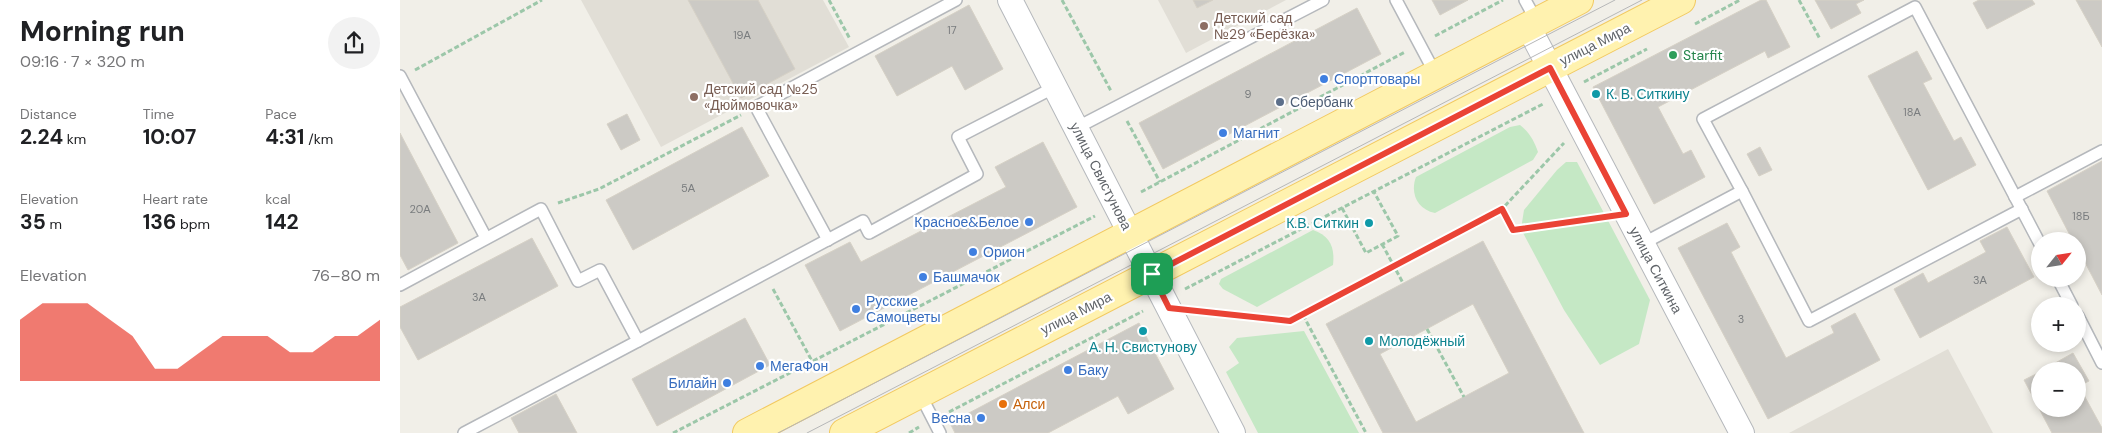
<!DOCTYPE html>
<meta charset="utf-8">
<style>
:root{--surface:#fff;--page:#f2f2f2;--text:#202124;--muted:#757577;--accent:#ea4335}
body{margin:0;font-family:"DM Sans",sans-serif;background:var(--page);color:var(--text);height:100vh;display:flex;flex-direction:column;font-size:19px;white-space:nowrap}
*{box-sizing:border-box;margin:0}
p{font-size:16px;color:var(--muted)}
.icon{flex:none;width:28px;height:28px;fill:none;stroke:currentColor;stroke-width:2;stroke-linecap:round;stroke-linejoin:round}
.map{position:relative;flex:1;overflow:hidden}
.panel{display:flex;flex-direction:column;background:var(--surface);width:400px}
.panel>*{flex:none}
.needle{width:32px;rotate:60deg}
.fabs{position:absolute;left:1631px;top:232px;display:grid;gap:10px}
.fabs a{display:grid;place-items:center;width:55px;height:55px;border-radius:50%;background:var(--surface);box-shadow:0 2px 8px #0003;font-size:25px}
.pin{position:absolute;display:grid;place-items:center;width:42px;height:42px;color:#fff;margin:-21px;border-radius:10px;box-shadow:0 2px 8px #0006}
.round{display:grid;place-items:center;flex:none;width:52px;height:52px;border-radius:26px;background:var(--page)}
.overview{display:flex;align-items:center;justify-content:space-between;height:85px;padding:0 20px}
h1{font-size:28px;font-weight:700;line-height:38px}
.stats{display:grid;grid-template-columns:repeat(3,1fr);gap:8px;height:85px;padding:5px 20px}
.stats div{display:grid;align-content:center}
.stats b{font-size:21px;font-weight:700}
.stats small{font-size:14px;font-weight:400}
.stats p{font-size:14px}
.chart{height:140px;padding:10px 20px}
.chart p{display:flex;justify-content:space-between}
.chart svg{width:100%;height:90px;margin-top:5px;fill:var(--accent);opacity:.7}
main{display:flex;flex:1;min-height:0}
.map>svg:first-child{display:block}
.education{fill:#e1ded6}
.green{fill:#c5e8c5}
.building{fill:#cccac5;stroke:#d6d1c6;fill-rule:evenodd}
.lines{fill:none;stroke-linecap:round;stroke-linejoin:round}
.service-casing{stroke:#b5b8bc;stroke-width:14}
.minor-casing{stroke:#b5b8bc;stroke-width:26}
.primary-casing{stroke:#f2c960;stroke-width:30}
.path{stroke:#9cc7a9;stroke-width:3;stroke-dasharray:5 2.5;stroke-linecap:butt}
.service{stroke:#fff;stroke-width:11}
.minor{stroke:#fff;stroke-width:24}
.primary{stroke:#fff2af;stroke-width:28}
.tram{stroke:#b6b7b8;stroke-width:1}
.route-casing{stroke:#fff;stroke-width:10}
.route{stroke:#ea4335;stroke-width:6}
.education-dot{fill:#8d6e63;stroke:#fff;stroke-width:2}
.leisure-dot{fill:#2e9e5b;stroke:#fff;stroke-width:2}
.shop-dot{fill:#3f7fe0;stroke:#fff;stroke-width:2}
.culture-dot{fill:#0f9aa8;stroke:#fff;stroke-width:2}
.service-dot{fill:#5c6f8a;stroke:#fff;stroke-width:2}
.food-dot{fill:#e8710a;stroke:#fff;stroke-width:2}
.labels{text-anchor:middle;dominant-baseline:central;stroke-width:4.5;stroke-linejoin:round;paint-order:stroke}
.number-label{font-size:11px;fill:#7a7d7f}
.education-label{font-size:14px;fill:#785e54;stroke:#fff;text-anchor:start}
.street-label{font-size:14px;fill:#5f6368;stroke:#fff}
.leisure-label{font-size:14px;fill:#27864d;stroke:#fff;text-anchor:start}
.shop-label{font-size:14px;fill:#366cbe;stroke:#fff;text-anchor:start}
.culture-label{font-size:14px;fill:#0d838f;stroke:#fff;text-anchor:start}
.service-label{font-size:14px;fill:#4e5e75;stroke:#fff;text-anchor:start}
.food-label{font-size:14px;fill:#c56008;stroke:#fff;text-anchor:start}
</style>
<main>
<section class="panel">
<div class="overview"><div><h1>Morning run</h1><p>09:16 · 7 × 320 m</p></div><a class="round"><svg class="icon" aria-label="share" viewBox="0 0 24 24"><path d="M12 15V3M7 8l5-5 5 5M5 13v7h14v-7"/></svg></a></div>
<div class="stats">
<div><p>Distance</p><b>2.24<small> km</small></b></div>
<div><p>Time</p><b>10:07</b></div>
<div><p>Pace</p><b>4:31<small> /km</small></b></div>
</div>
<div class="stats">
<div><p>Elevation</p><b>35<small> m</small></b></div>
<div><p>Heart rate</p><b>136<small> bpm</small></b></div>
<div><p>kcal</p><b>142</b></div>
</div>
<div class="chart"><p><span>Elevation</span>76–80 m</p>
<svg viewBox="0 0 160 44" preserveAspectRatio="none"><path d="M0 44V14L10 6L20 6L30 6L40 14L50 22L60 38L70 38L80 30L90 22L100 22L110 22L120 30L130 30L140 22L150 22L160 14V44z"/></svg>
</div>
</section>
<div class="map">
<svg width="1702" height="433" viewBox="0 0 1702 433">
<rect width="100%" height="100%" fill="#f1efe8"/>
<g class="education">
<path d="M181,0H423L449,47L261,147Z"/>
<path d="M758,0H886L786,53Z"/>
<path d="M1548,349L1593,433H1389Z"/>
</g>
<g class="green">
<path d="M1120,125C1130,133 1134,141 1138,152L1133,160L1035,213C1017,209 1010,193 1016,177L1110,127Z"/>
<path d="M1166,162H1177L1250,300L1239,344L1200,365L1164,310L1121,229L1124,210L1157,170Z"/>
<path d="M913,230C930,236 935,247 933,265L857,307L823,289L819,284L821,279Z"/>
<path d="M904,331L959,433H858L826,372L839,363L829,347L837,338Z"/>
</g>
<g class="building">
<path d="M288,0H358L395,69L341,98Z"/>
<path d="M793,0H813L797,8Z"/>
<path d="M1032,0H1068L1040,15Z"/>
<path d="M1361,0H1366L1390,47L1368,58L1365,51L1258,107L1283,154L1291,150L1305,177L1254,204L1193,87Z"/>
<path d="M1415,0H1464L1456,4L1461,13L1431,29Z"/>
<path d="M1579,0H1632L1635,4L1587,29L1573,3Z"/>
<path d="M1676,0H1702V47Z"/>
<path d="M569,5L603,69L565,90L552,66L497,96L475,56Z"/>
<path d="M957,8L981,54L763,169L739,123Z"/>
<path d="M1517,51L1532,79L1523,83L1554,141L1561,137L1576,165L1528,190L1468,76Z"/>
<path d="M227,114L240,140L221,150L207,124Z"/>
<path d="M342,127L369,176L233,250L206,200Z"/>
<path d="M0,133L58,243L8,270L0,255Z"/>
<path d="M643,142L677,207L440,331L405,265L450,242L461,262L606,187L595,167Z"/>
<path d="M1360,147L1372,170L1359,176L1347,154Z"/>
<path d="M1702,161V295L1678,249V241H1673L1647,191Z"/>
<path d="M1327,223L1340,247L1331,252L1386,358L1434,333L1431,326L1455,313L1480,360L1368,419L1278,248Z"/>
<path d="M1607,227L1634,277L1520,338L1494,289L1523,273L1528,283L1575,258L1586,252L1580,241Z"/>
<path d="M132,238L158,286L18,360L0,327V307Z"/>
<path d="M1083,241L1184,433H983L926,324ZM1073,304L1109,373L1016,422L980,354Z"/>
<path d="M345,318L370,365L257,426L232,379Z"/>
<path d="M739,323L774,389L728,414L718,396L648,433H555L550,423Z"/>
<path d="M1673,353L1689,381L1679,386L1702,428V433H1652L1624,380L1640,372V409H1678V371H1641Z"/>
<path d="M156,394L177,433H119L111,418Z"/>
</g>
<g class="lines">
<defs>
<g id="service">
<path d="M996,0L1036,75"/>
<path d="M1125,0L1137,22"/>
<path d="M0,76L86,238"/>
<path d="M676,128L923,0"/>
<path d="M1342,191L1409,321L1622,209"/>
<path d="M1615,197L1702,151"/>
<path d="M428,240L356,107L556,0"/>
<path d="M1242,244L1342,191L1303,119L1515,7L1640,244"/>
<path d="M1658,279L1672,306"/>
<path d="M0,285L141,209L178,281L200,270L238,341L64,433"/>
<path d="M1678,316L1702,363"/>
<path d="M238,341L463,221L469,233L577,174L558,137L655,87"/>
<path d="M520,394L540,433"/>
</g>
<g id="minor">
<path d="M610,0L833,433"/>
<path d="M1128,26L1342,433"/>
</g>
<g id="primary">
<path d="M347,433L1179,0"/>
<path d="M444,433L1281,0"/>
</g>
</defs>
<use href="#service" class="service-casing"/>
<use href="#minor" class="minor-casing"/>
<use href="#primary" class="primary-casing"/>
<g class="path">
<path d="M429,0L450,39"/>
<path d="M662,0L711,91"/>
<path d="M1399,0L1420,39"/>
<path d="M1295,24L1340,0"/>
<path d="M1035,36L1103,0"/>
<path d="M15,70L142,0"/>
<path d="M1184,82L1247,49"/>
<path d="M727,121L760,182"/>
<path d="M741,192L1005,52"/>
<path d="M158,203L199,189L341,115"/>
<path d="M942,208L966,253L998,236L974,192"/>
<path d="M1102,209L1113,230L1202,217"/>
<path d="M982,244L1003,283"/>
<path d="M373,289L412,361"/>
<path d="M785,289L1143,104"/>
<path d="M797,311L890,321L1102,209L1164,143"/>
<path d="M903,315L966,433"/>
<path d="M1027,329L1064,397"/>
<path d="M549,412L743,311"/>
<path d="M273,433L695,216"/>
<path d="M509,433L519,427"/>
</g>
<use href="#service" class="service"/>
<use href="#minor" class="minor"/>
<use href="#primary" class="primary"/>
<g class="tram">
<path d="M378,433L1215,0"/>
<path d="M407,433L1242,0"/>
</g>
</g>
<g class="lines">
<defs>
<path id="route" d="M1150,68L1226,214L1113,230L1102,209L890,321L769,308L752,274Z"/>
</defs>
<use href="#route" class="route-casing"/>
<use href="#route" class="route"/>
</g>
<g class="education-dot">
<circle cx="804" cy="26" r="5"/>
<circle cx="294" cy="97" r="5"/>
</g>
<circle class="leisure-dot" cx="1273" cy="55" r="5"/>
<g class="shop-dot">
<circle cx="924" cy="79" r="5"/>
<circle cx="823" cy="133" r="5"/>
<circle cx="629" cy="222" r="5"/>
<circle cx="573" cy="252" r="5"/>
<circle cx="523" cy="277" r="5"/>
<circle cx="456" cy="309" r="5"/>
<circle cx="360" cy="366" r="5"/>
<circle cx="668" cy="370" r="5"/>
<circle cx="327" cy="383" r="5"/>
<circle cx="581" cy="418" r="5"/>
</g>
<g class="culture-dot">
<circle cx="1196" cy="94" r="5"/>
<circle cx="969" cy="223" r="5"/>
<circle cx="743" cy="331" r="5"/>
<circle cx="969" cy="341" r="5"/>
</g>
<circle class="service-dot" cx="880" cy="102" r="5"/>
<circle class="food-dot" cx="603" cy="404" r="5"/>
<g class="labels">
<g class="number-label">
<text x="552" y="30">17</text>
<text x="342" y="35">19А</text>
<text x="848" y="94">9</text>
<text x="1512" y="112">18А</text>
<text x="288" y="188">5А</text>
<text x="20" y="209">20А</text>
<text x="1681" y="216">18Б</text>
<text x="1580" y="280">3А</text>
<text x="79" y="297">3А</text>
<text x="1341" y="319">3</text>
</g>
<g class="education-label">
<text x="814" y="18">Детский сад<tspan x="814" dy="16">№29 «Берёзка»</tspan></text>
<text x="304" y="89">Детский сад №25<tspan x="304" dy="16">«Дюймовочка»</tspan></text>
</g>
<g class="street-label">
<text transform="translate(1195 44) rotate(-27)">улица Мира</text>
<text transform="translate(701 176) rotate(63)">улица Свистунова</text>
<text transform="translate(1256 270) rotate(62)">улица Ситкина</text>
<text transform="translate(676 313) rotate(-27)">улица Мира</text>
</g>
<g class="leisure-label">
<text x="1283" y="55">Starfit</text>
</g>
<g class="shop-label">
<text x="934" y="79">Спорттовары</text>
<text x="833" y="133">Магнит</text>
<text x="619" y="222" text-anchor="end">Красное&amp;Белое</text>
<text x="583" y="252">Орион</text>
<text x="533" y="277">Башмачок</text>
<text x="466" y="301">Русские<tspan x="466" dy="16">Самоцветы</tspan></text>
<text x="370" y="366">МегаФон</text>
<text x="678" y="370">Баку</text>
<text x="317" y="383" text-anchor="end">Билайн</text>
<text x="571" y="418" text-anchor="end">Весна</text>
</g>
<g class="culture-label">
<text x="1206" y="94">К. В. Ситкину</text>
<text x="959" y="223" text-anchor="end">К.В. Ситкин</text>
<text x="979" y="341">Молодёжный</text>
<text x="743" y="347" text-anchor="middle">А. Н. Свистунову</text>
</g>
<g class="service-label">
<text x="890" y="102">Сбербанк</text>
</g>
<g class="food-label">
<text x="613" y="404">Алси</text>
</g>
</g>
</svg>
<div class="fabs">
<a><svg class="needle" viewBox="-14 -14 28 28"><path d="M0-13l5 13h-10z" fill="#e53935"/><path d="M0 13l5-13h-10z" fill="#757577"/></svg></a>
<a>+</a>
<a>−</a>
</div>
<div class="pin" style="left:752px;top:274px;background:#1e9e55"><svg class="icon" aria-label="arrive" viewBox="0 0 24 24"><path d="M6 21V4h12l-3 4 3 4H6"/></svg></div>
</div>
</main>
